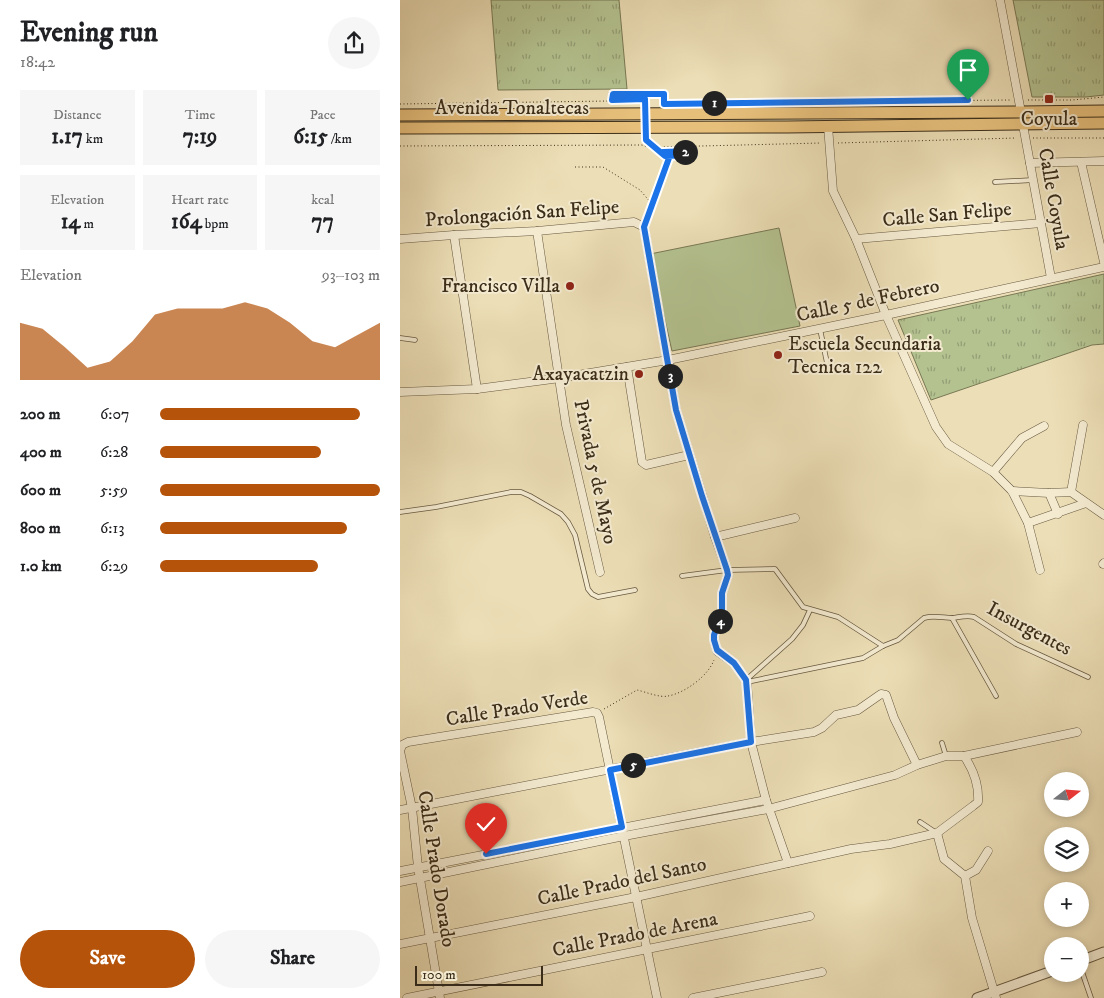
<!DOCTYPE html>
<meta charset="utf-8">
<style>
:root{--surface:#fff;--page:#f6f6f6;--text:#202124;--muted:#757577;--accent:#b45309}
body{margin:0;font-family:"IM FELL DW Pica",serif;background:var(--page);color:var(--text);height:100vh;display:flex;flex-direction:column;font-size:19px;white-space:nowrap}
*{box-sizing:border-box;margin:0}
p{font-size:16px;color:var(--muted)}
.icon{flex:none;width:28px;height:28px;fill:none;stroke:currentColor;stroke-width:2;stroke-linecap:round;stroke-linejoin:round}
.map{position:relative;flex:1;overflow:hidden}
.drawer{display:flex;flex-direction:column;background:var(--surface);width:400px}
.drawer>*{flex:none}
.needle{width:32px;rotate:73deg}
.tools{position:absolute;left:644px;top:772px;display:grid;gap:10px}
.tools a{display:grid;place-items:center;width:45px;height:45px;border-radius:50%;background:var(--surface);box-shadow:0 2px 8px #0003;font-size:25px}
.scale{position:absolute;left:15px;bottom:12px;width:128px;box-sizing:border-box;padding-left:5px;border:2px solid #3b2d19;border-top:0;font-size:14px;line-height:18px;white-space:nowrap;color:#3b2d19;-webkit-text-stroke:4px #f3ead0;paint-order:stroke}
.pin{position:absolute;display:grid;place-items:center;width:42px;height:42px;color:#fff;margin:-51px -21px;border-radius:50% 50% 50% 0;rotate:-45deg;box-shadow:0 0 5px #0007}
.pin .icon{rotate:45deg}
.km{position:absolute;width:25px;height:25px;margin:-12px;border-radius:50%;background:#222;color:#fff;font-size:14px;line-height:25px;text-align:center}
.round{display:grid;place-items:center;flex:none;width:52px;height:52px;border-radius:26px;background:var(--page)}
.head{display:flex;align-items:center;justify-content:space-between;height:85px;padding:0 20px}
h1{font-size:28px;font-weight:800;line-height:38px}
.figures{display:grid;grid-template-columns:repeat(3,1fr);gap:8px;height:85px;padding:5px 20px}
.figures div{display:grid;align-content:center;border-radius:0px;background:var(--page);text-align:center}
.figures b{font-size:21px;font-weight:800}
.figures small{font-size:14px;font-weight:400}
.figures p{font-size:14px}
.chart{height:140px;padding:10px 20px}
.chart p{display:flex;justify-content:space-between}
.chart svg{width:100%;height:90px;margin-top:5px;fill:var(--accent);opacity:.7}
.action{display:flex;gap:10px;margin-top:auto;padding:10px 20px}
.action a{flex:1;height:58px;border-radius:30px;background:var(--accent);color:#fff;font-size:20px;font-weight:800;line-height:58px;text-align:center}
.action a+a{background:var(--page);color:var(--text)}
ul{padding:0 20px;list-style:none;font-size:16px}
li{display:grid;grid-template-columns:80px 60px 1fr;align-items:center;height:38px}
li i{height:12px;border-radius:6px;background:var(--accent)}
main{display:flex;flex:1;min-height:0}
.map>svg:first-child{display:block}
.grass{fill:url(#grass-tufts);stroke:#787854}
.garden{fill:#b4c290;stroke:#787854}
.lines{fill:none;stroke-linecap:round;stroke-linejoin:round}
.service-casing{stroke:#675940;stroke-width:5.5}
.minor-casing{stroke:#675940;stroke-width:9}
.tertiary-casing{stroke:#675940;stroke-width:11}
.primary-casing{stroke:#3b2d19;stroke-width:13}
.path{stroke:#3b2d19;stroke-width:1;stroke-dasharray:1 2.5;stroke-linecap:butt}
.service{stroke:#f3ead0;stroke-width:4}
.minor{stroke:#f3ead0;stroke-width:8}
.tertiary{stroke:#f3ead0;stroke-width:9}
.primary{stroke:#e6bf7b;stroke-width:11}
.path-bridge{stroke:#3b2d19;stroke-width:1;stroke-dasharray:1 2.5;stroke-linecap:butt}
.route-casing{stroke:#fff;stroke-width:10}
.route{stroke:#1a73e8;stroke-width:6}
.poi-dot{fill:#8f2418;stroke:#f3ead0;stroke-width:2}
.labels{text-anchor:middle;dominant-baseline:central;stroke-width:4;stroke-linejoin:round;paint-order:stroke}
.street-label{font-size:20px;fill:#3b2d19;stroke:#f3ead0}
.poi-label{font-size:20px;fill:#3b2d19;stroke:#f3ead0;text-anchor:end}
</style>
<main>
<section class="drawer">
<div class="head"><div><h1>Evening run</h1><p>18:42</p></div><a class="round"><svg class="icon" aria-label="share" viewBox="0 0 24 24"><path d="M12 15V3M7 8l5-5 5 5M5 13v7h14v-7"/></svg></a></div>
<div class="figures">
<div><p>Distance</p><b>1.17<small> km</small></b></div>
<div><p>Time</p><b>7:19</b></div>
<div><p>Pace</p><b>6:15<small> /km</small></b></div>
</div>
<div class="figures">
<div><p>Elevation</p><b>14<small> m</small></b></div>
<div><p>Heart rate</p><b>164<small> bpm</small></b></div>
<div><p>kcal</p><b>77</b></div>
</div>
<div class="chart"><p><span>Elevation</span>93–103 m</p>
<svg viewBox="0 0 160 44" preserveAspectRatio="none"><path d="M0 44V16L10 19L20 28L30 38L40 35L50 25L60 12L70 9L80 9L90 9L100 6L110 9L120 16L130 25L140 28L150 22L160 16V44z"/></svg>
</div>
<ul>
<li><b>200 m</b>6:07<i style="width:91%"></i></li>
<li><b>400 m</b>6:28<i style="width:73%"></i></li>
<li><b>600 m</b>5:59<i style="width:100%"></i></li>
<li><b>800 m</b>6:13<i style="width:85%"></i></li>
<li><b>1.0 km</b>6:29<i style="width:72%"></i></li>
</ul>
<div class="action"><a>Save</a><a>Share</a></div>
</section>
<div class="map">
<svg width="704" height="998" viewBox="0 0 704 998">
<defs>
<pattern id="grass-tufts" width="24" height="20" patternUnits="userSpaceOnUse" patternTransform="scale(1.25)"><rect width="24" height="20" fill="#b4c290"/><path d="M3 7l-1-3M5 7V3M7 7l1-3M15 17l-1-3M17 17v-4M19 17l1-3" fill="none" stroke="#949e75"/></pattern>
</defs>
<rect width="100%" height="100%" fill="#ecdeb6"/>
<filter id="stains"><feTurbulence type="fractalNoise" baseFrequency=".004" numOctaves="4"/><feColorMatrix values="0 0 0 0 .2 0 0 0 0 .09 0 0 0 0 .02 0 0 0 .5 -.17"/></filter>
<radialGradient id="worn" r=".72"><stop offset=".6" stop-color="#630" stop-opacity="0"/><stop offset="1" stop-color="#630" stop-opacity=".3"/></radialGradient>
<g class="grass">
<path d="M91,0H219L227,89L98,90Z"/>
<path d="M613,0H704V95L686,97H632Z"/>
<path d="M704,274V344L692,345L531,400L498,320Z"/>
</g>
<path class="garden" d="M379,228L400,326L272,351L250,254Z"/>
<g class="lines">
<defs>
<g id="service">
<path d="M595,182L633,180"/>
<path d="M420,329L427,363"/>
<path d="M0,338L15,340"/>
<path d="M0,512L36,507L111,492H121L130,496L161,514L168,522L175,535L188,589L192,594L198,597L235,590"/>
<path d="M282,576L327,570L375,569L403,607L438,617L483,646"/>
<path d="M552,618L596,696"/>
<path d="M346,680L392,639L403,625L410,610"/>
<path d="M347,682L463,658L483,646L498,640L524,618C534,615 543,618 553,618C560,617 567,615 574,617L616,644L688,677"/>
<path d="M542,743L546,756"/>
<path d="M520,822L535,832"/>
<path d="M680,966L691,998"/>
</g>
<g id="minor">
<path d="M600,0L621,112"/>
<path d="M623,125L651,278"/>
<path d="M428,126L433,191L456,239L486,315L536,427L548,444L593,472L612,491L628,523L640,570"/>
<path d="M681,162L704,262"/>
<path d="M630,163L704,161"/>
<path d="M137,231L166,425L200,572"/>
<path d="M54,235L77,389"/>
<path d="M0,239L54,235L137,231L234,222L244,227L276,410L315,537L327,570L328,575L322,593V612L314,635V640L317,651L334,663L347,682L351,742L366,800L388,863"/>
<path d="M456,239L641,223"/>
<path d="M227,367L242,462L246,465L289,455"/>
<path d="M0,392L77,389L160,378L268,360L486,315L704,267"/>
<path d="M593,472L622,438L644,426"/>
<path d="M612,491L649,493L671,492L704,515"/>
<path d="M671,492L683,425"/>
<path d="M649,493L658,514"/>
<path d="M628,523L686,503"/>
<path d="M315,537L395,518"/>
<path d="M703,564L704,563"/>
<path d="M564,756L677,732"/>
<path d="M0,810L351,742L414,732L422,728L436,715L458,710L481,694L486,695L494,718L517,765"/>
<path d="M537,833L544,859L565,876L572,918L596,998"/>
<path d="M0,871L366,800"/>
<path d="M565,876L576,870L588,851"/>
<path d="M0,882L224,836L368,809L495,775L517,765L546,756H564C573,769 579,786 578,802L573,806L537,833L490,844L451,849L236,897L0,944"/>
<path d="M7,998L410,916"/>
<path d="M40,998L18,867L12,808L0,751L2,745L8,742L193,712L197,713L199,717L257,998"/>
<path d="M293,998L422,972"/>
</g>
<g id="tertiary">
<path d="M680,961L704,952"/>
<path d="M577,998L652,971"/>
</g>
<g id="primary">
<path d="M0,115L621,112L704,111"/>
<path d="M0,128L387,127L704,123"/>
</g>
</defs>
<use href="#service" class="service-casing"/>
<use href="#minor" class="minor-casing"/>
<use href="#tertiary" class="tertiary-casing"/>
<use href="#primary" class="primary-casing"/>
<g class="path">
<path d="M245,99L212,100L213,95L264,94V104"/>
<path d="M628,100H672L704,97"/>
<path d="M388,102L611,100"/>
<path d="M0,104L209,101V92L244,91V94"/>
<path d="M633,138H704"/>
<path d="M438,143L616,138"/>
<path d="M0,146L242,145L263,152L293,151V155L265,156"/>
<path d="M263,152L262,147L421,143"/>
<path d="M175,167H203L240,190L252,204"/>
<path d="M247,219L269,158L263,152"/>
<path d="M204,709L237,690C246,692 260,698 268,696C285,693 308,676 314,660"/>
</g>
<use href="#service" class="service"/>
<use href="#minor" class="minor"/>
<use href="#tertiary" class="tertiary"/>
<use href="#primary" class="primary"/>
<path class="path-bridge" d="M245,99L246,140L265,156"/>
</g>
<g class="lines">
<defs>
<path id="route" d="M86,854L222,827L210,770L351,742L346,680L334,663L317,650L314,640V635L322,612V593L328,575L327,570L302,496L276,410L244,227L269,158L263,152L293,151V155L265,156L246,140L245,99L212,100L213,94H264V104L568,100"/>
</defs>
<use href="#route" class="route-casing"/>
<use href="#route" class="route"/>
</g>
<g class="poi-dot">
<rect x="644" y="94" width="10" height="10" rx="2.5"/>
<circle cx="170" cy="286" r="5"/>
<circle cx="378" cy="355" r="5"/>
<circle cx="239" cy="374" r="5"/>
</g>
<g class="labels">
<g class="street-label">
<text x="112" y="108">Avenida Tonaltecas</text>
<text transform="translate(653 199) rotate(80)">Calle Coyula</text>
<text transform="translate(122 214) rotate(-4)">Prolongación San Felipe</text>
<text transform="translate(547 215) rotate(-5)">Calle San Felipe</text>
<text transform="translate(468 301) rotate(-12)">Calle 5 de Febrero</text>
<text transform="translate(195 472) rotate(78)">Privada 5 de Mayo</text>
<text transform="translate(629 629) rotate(28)">Insurgentes</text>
<text transform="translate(117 709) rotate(-9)">Calle Prado Verde</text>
<text transform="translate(36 869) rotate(81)">Calle Prado Dorado</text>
<text transform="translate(222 882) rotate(-12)">Calle Prado del Santo</text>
<text transform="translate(235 935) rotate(-11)">Calle Prado de Arena</text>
</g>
<g class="poi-label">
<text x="649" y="119" text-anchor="middle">Coyula</text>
<text x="160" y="286">Francisco Villa</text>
<text x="388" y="344" text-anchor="start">Escuela Secundaria<tspan x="388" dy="23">Tecnica 122</tspan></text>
<text x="229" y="374">Axayacatzin</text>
</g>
</g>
<rect width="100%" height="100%" filter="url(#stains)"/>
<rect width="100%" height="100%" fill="url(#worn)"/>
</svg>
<div class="tools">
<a><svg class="needle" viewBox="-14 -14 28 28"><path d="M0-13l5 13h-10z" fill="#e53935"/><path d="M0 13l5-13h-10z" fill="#757577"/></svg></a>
<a><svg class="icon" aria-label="layers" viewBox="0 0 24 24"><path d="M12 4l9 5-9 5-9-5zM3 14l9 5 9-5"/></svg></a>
<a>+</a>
<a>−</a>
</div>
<div class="scale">100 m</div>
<div class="pin" style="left:568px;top:100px;background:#1e9e55"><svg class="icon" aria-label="arrive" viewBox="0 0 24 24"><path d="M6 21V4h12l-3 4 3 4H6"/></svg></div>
<div class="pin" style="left:86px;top:854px;background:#d93025"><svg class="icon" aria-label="check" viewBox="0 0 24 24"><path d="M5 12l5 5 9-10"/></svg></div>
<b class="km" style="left:314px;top:103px">1</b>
<b class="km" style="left:285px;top:152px">2</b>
<b class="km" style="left:270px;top:376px">3</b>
<b class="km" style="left:320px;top:621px">4</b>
<b class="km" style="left:233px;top:765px">5</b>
</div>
</main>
